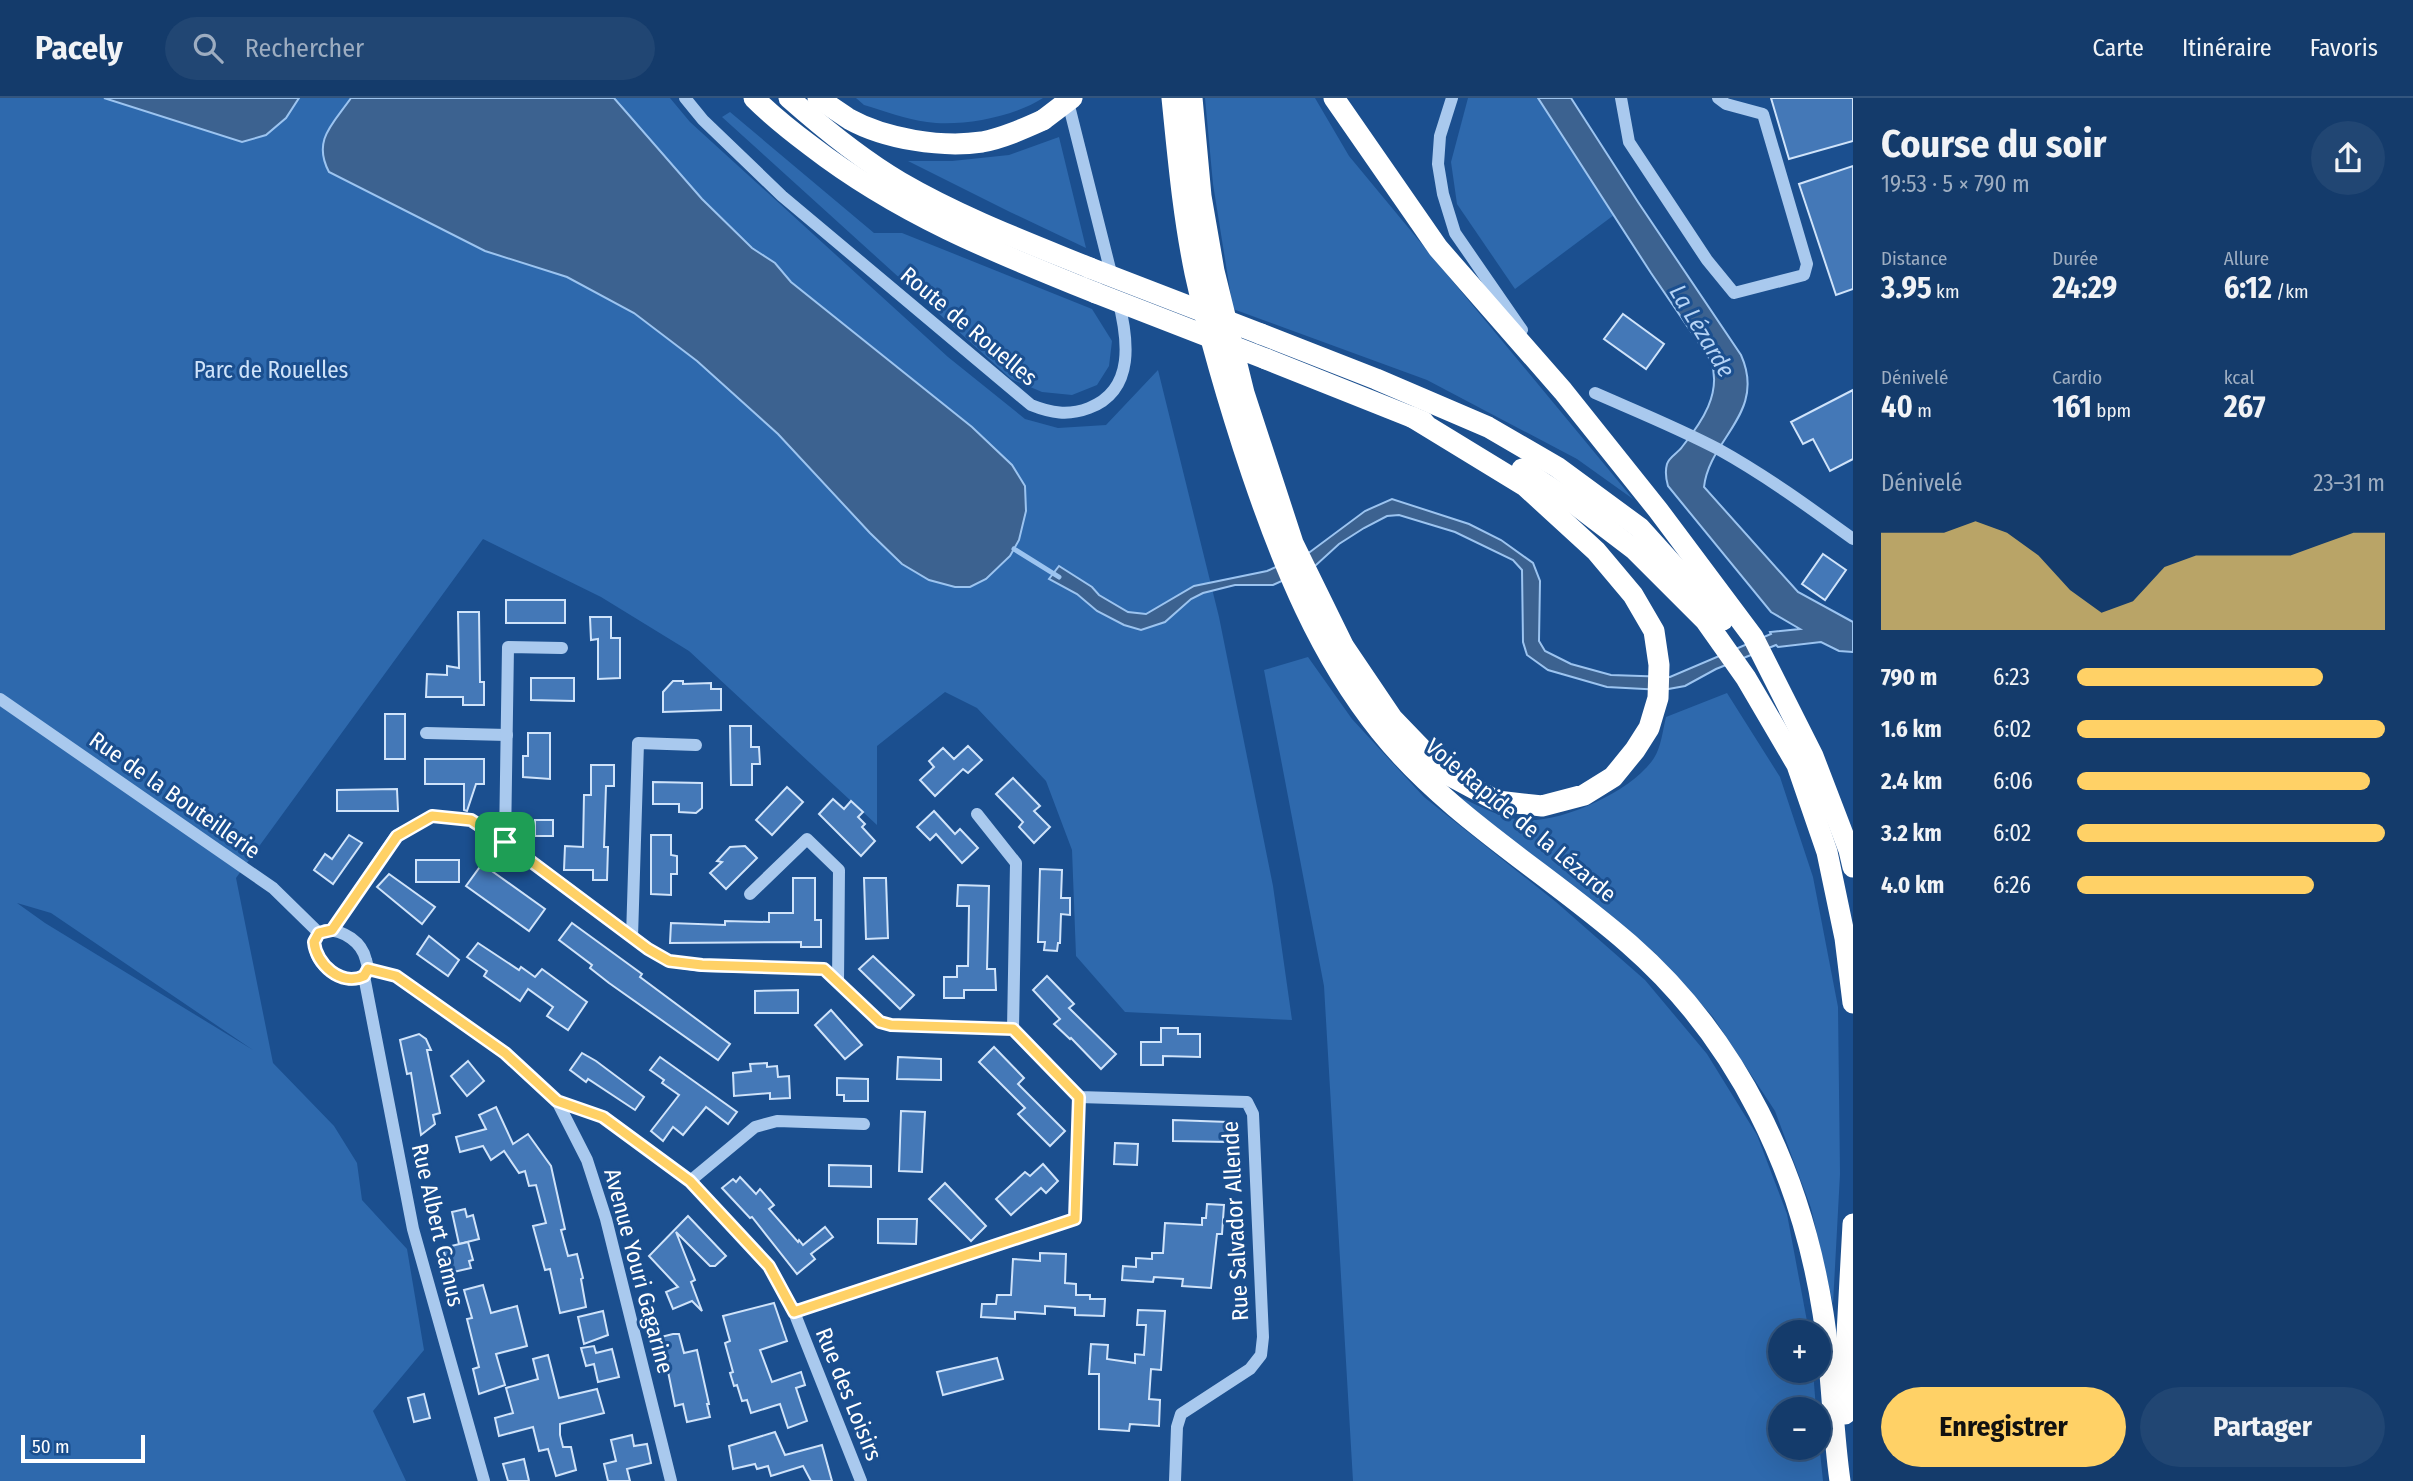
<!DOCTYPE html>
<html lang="fr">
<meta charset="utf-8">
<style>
:root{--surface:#143b6b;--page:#214673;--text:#f1f3f6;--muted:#9dadc1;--line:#33557e;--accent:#ffd166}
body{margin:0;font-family:"Fira Sans Condensed",sans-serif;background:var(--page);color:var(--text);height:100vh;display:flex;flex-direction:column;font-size:26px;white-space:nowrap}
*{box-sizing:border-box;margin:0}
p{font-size:23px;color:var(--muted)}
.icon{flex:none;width:38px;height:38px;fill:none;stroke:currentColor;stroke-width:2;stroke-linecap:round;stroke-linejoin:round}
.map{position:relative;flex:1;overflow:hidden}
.panel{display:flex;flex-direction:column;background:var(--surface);width:560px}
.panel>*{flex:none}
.fabs{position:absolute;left:1768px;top:1222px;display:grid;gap:14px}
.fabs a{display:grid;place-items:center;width:63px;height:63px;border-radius:50%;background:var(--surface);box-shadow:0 7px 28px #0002,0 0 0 2px var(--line);font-size:35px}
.scale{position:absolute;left:21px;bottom:18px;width:124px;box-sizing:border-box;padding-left:7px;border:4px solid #fff;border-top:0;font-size:19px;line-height:24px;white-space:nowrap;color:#fff;-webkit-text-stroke:5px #1b4f8f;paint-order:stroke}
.pin{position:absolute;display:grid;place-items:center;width:60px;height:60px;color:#fff;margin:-30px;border-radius:14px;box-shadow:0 4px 10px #0006}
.round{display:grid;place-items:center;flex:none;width:74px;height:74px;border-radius:37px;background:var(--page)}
.head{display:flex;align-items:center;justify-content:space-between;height:119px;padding:0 28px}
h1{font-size:38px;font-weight:700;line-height:52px}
.stats{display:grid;grid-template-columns:repeat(3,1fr);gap:10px;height:119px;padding:7px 28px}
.stats div{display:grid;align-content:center}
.stats b{font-size:30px;font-weight:700}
.stats small{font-size:19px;font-weight:400}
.stats p{font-size:19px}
.chart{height:196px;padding:14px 28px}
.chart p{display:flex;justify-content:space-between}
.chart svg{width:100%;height:126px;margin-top:7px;fill:var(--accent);opacity:.7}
.button{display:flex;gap:14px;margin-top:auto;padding:14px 28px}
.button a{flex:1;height:80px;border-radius:42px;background:var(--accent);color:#111;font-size:28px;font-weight:700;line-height:80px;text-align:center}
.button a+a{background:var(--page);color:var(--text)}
ul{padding:0 28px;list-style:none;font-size:23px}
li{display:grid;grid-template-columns:112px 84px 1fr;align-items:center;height:52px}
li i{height:18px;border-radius:9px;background:var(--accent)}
header{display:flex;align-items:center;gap:42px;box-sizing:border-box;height:98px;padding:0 35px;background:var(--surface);border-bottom:2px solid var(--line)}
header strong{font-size:33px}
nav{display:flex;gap:38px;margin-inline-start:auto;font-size:24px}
.search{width:490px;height:63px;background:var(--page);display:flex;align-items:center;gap:18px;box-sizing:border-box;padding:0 24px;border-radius:38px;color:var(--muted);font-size:26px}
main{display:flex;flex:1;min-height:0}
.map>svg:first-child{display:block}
.green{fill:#2e69ad;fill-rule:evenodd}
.water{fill:#3c6290;stroke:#9cc4f0;stroke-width:2}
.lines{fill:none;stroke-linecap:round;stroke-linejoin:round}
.stream{stroke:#9cc4f0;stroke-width:5}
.building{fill:#4478b7;stroke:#cfe3fa;stroke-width:2}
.minor{stroke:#a9c9ee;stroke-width:12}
.highway{stroke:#fff;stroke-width:21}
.highway-bridge{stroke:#fff;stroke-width:21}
.route-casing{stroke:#fff;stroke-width:14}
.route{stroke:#ffd166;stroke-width:9}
.labels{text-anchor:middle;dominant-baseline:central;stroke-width:6;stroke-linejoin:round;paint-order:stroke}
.street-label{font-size:23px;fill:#fff;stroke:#1b4f8f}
.park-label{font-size:23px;fill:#cfe3fa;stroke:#1b4f8f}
.water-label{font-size:24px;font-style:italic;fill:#b5d3f5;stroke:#1b4f8f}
</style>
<header>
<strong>Pacely</strong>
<div class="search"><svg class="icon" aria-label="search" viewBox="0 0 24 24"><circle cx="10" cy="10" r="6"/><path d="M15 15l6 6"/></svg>Rechercher</div>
<nav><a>Carte</a><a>Itinéraire</a><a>Favoris</a></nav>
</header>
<main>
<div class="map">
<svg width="1853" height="1383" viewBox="0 0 1853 1383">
<rect width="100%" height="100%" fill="#1b4f8f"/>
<g class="green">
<path d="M0,0H670L690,24L948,259L1025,321L1058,330L1106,327L1158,272L1219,519L1273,788L1292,922L1125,914L1076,858L1072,752L1046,683L977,610L945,594L877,648V727L689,553L601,499L483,441L236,780L273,965L334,1028L357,1065L362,1102L407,1151L424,1252L373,1313L406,1383H0ZM17,805L51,815L253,952L45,825Z"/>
<path d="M856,0H1043C1014,19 960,29 927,24C906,21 884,13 864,7Z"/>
<path d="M1205,0H1315L1349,58L1633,401L1577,361L1427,282L1233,211L1213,86Z"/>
<path d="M1468,0H1538L1614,117L1515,191L1457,106L1451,64Z"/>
<path d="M730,14L874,135H902L1092,211L1112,243L1109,268L1097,287L1072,297L1042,294L1011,281L722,19Z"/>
<path d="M1059,39L1086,150L1010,114L908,63H952L1009,57Z"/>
<path d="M1308,559L1352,621L1424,699L1556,804L1645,882L1707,956L1757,1037L1787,1116L1809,1234H1780V1272H1813L1816,1311H1780V1349H1818V1334L1823,1383H1353L1324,888L1264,572Z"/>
<path d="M1727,595L1780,679L1813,779L1838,909L1840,1076L1833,1206L1811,1110L1775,1013L1713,919L1655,855L1456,697C1477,707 1498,719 1522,722C1560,726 1633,693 1654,660C1661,650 1663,631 1666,619Z"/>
</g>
<g class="water">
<path d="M104,0H299L286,20L266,37L242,44Z"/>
<path d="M351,0H614L702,101L752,150L775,165L791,184L972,329L1012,367L1025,388L1026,413L1019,442L1010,458L986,481L970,489H955L929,482L902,466L870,435L778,336L697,263L634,215L567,179L485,153L329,74C312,42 333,26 351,0Z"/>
<path d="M1538,0H1571L1638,104L1741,257C1767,315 1709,341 1704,389L1798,494L1853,524V554L1839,553L1821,544L1778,549L1776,547L1716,571L1685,588L1663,592L1607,589L1548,572L1527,557L1523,544L1522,472L1513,462L1455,434L1399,417L1387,418L1364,430L1339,446L1315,468L1273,487H1235L1203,495L1191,501L1165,524L1141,532L1124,527L1097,513L1077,496L1049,481L1059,468L1092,489L1099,497L1128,514L1146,516L1194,488L1267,473L1310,454L1365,413L1392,401L1469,426L1501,442L1533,465L1540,483L1539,543L1545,553L1571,566L1611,577L1670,579L1771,536L1770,534L1800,531L1771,514L1668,388C1666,381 1665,373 1667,366C1669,359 1678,355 1682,349C1702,324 1722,295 1711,263L1651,175Z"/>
</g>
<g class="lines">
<path class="stream" d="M1014,451L1059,479"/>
</g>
<g class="building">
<path d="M1771,0H1853V43L1789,61Z"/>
<path d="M1853,68V191L1836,197L1799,86Z"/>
<path d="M1623,216L1664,246L1646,271L1604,241Z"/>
<path d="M1853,292V361L1830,373L1813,341L1803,346L1791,324Z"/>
<path d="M1823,456L1846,472L1825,502L1802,486Z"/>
<rect x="506" y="502" width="59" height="23"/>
<path d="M458,514H479L480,584H484V607H463V599H426L427,576L447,577V568L459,570Z"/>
<path d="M590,519H611V540H620V580L598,581V541L591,542Z"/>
<path d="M531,580H574V603L531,602Z"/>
<path d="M673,583H683V586L711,585V591H721V612L663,614V594Z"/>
<rect x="385" y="616" width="20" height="45"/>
<path d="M730,628H751V649H759L760,666H752V687H731Z"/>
<path d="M528,635H550V681L523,679V658H528Z"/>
<path d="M968,648L982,662L968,675L963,671L935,698L920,682L934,669L929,663L943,650L954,661Z"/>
<path d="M425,661H484V686H476L467,713L464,712V686H425Z"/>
<path d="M591,667H614V688H606L604,749H608L607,782H593V772H564L565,748L583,749L584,697H591Z"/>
<path d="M1013,680L1040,708L1034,713L1050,729L1034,745L1019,729L1023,724L996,696Z"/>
<path d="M653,684L702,685V710L696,715L679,714V706H653Z"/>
<path d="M787,689L803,704L772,737L756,722Z"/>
<path d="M397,691L398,713H337V692Z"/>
<path d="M833,701L844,711L851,703L863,714L858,719L865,726L862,729L875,743L861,758L819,716Z"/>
<path d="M934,713L955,736L960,731L978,750L962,765L936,736L930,742L917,729Z"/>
<rect x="535" y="722" width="18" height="16"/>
<path d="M349,737L362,745L333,786L314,772L325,756L332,761Z"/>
<path d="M651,737H671V757L677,758V776H671V797L651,796Z"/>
<path d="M745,748L757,760L726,791L710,775L722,764L717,763L730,749Z"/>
<rect x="416" y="762" width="43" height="22"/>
<path d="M482,766L545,811L529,833L466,788Z"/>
<path d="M1040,771L1062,772L1061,800H1070V817L1061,816L1060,845H1058L1057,853L1044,852L1045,844H1038Z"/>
<path d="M389,776L435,809L422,826L377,789Z"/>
<path d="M793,780H815V822H821V849H801V844L670,845L671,825L725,827V823L769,824V815H793Z"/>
<path d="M864,780H886L888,840L866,841Z"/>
<path d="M958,787L989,788L987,871H995L996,892H964V900H944V879H957V868H968L969,808H957Z"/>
<path d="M572,825L642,876L640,879L730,946L718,962L609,885L590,870L592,867L559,842Z"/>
<path d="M429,838L459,862L448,878L417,856Z"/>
<path d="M478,845L519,872L521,869L535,879L542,871L587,904L568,932L547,918L553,909L528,891L520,903L484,878L487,873L467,859Z"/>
<path d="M873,858L914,897L900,911L859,871Z"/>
<path d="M1047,878L1074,906L1069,910L1116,956L1101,971L1071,940L1070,941L1054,926L1060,921L1033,892Z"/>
<path d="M798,892V915H755V893Z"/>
<path d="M831,912L862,947L845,961L815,927Z"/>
<path d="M1161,930H1178V936H1200V959L1163,958V967H1141V944H1161Z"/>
<path d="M419,936L426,941L431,952H427L440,1015L433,1017L435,1026L421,1037L411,975L407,976L400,942Z"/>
<path d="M994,949L1024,980L1018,986L1065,1033L1050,1048L1018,1016L1025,1010L979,964Z"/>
<path d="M582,955L596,963L644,999L635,1012L588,981L586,984L570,972Z"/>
<path d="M660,959L737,1014L728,1026L706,1009L683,1037L673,1029L663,1043L651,1033L679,997L662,985L664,982L650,972Z"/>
<path d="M898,959L941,961V982L897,981Z"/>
<path d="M468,963L484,983L467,998L451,978Z"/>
<path d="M767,965V969L777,968L778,979L789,978L790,1000L770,1001V995L734,998L733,975L751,973L750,966Z"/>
<path d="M837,980L868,981V1003H844V997H837Z"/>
<path d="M496,1009L513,1046L528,1036L551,1068L565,1131L561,1132L568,1158L577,1156L583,1180L581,1181L586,1209L560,1215L550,1171L545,1172L533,1128L546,1125L536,1087L529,1088L525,1073L519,1075L504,1053L491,1062L483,1048L460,1054L456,1039L486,1031L479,1017Z"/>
<path d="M901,1013L925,1014L922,1074L899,1073Z"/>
<path d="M1173,1022L1228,1024V1044L1173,1043Z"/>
<path d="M1115,1045L1138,1046L1137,1067L1114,1066Z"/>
<path d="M1043,1066L1058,1083L1046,1095L1041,1090L1011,1117L996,1101L1025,1074L1030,1078Z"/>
<path d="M829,1067L871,1068V1089L829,1088Z"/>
<path d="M740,1079L756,1096L760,1091L774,1107L769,1111L798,1144L799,1142L803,1147L825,1129L833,1139L811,1156L815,1161L797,1176L752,1119L750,1120L722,1090L733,1081L736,1084Z"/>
<path d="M945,1085L986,1128L971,1143L929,1101Z"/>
<path d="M1207,1106L1224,1107L1222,1136H1217L1211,1190L1182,1188L1183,1181L1154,1179L1153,1184L1122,1182L1123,1168L1136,1169V1160L1152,1161V1155H1163L1165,1125L1202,1127V1120H1206Z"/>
<path d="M465,1111L467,1119L473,1117L479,1141L459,1146L452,1114Z"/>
<path d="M688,1118L726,1158L715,1168H710L676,1134L695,1182L691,1184L702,1213L692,1203L673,1211L666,1194L678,1189L649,1158Z"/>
<path d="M878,1121H917L916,1146L878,1145Z"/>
<path d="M468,1144L473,1162L469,1163L471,1170L449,1175L443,1150Z"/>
<path d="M1040,1155L1066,1156L1065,1185L1076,1186V1197H1090V1201H1105L1104,1218L1075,1217V1210L1045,1208V1216L1015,1214V1221L981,1219L982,1206H996L997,1197H1011L1013,1161L1040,1163Z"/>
<path d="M483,1187L491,1215L517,1208L527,1248L496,1256L505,1287L479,1296L473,1271L479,1269L467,1221L472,1220L464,1192Z"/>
<path d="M774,1205L787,1243L760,1252L772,1284L801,1274L805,1287L796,1290L807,1323L788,1330L780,1306L751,1315L747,1302L742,1303L737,1287L734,1288L730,1275L733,1274L725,1245L730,1243L723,1218Z"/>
<path d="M1138,1212L1165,1213L1161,1272L1151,1271L1149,1301L1160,1302L1159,1328L1130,1326L1129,1333L1099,1331V1276H1089L1091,1246L1108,1247L1107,1261L1135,1265V1256L1144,1257L1146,1227H1137Z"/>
<path d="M603,1213L608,1237L584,1246L578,1219Z"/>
<path d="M673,1236H679L684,1255L697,1252L709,1306H707L710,1319L687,1324L683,1306L675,1308L661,1239Z"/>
<path d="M594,1248L596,1255L612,1251L619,1279L598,1284L594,1266L586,1268L581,1250Z"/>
<path d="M548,1257L559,1300L597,1291L604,1315L560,1326V1337L563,1349H571L576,1372L556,1378L548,1351L539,1353L533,1329L499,1338L495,1320L513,1315L506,1290L538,1281L533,1261Z"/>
<path d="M997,1260L1003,1281L943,1297L937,1274Z"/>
<path d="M424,1296L430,1320L414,1324L408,1300Z"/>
<path d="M775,1334L785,1357L822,1347L832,1383H811L803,1368L771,1378L768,1368L757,1371L755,1366L733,1371L729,1348Z"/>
<path d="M632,1337L634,1348L647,1346L651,1365L627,1371L630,1383H608L604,1366L616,1363L611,1342Z"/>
<path d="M524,1361L529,1383H508L503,1366Z"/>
</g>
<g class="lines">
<g class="minor">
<path d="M685,0L703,22L782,98L1031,307C1051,315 1068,318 1089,310C1136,292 1128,240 1118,201"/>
<path d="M1067,0L1112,179"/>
<path d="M1452,0L1440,38L1438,66L1443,96L1455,135L1522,232"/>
<path d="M1621,0L1629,44L1707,162L1734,195L1804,177L1807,166L1763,16L1726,6L1718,0"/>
<path d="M1595,295C1636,313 1678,330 1718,351C1765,377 1809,409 1853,441"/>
<path d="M0,601L273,790L319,835"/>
<path d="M426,635L507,637"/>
<path d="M977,716L1016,765L1013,931"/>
<path d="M505,744L508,549L562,550"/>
<path d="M750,796L807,741L839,772L838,884"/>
<path d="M325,832C344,832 362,844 366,862C368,868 369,873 364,877C351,890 324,872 318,860C315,855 315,849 314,843L319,835Z"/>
<path d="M332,832L396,738L432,718L471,722L505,744L648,851L669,863L702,868L824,871L880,924L891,927L1013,931L1079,999L1247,1004L1253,1016L1263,1239L1261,1257L1250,1271L1181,1316L1177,1329L1175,1383"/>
<path d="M632,839L638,645L696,647"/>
<path d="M367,871L396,878L505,955L557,1003L587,1062L606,1121L671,1383"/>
<path d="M364,878L413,1131L484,1383"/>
<path d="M557,1003L603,1019L690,1083L769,1168L794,1214L861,1383"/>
<path d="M690,1083L755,1029L777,1023L864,1026"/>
<path d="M794,1214L1075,1121L1079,999"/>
</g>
<g class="highway">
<path d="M754,0C772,18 791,33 811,48C899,116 994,154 1096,195"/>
<path d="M789,0C823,30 861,61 900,84C960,119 1026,144 1090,170"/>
<path d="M818,0C828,7 839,14 849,21C885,41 942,50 982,44C1003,40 1023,31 1043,22"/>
<path d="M1172,0C1178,59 1183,117 1195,175C1210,243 1230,310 1252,376C1283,467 1319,557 1380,633C1448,718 1548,775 1629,846C1738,941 1801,1075 1823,1215C1832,1271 1832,1327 1840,1383"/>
<path d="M1192,0L1201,98L1214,173L1244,295L1293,445L1344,549L1392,620L1445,675L1497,703L1542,708L1584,697L1613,679L1635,652L1649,630L1658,600L1659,567L1654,533L1633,497L1596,453L1525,388L1412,319"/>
<path d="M1334,0L1438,150L1563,293L1658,412L1753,539L1813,658L1849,752L1853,769"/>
<path d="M1261,236L1376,281L1488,329L1557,369L1640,430L1723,522"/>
<path d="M1266,261L1424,324"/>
<path d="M1522,371L1572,404L1635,452L1705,522L1746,580L1797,667L1827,754L1845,840L1853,905"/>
<path d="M1845,1316V1273L1853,1126"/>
</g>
<g class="highway-bridge">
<path d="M1043,22L1072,0"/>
<path d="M1090,170L1261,236"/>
<path d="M1096,195L1266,261"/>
</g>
</g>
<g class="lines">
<defs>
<path id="route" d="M432,718L471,722L505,744L648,851L669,863L702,867L824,871L880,924L891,927L1013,931L1079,999L1075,1121L794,1214L769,1168L690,1083L603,1019L557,1003L505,955L396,878L368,871L364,878C341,889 316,866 314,844L319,835L332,832L397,738Z"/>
</defs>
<use href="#route" class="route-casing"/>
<use href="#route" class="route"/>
</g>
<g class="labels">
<g class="street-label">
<text transform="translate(969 228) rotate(40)">Route de Rouelles</text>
<text transform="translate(175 697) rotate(35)">Rue de la Bouteillerie</text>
<text transform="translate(1521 722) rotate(40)">Voie Rapide de la Lézarde</text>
<text transform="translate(1235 1123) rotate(-93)">Rue Salvador Allende</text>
<text transform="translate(438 1127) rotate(77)">Rue Albert Camus</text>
<text transform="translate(639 1173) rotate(75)">Avenue Youri Gagarine</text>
<text transform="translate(849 1296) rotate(68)">Rue des Loisirs</text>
</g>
<g class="park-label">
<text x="271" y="272">Parc de Rouelles</text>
</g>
<g class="water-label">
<text transform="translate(1702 233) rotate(59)">La Lézarde</text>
</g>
</g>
</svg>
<div class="fabs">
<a>+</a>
<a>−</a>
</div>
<div class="scale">50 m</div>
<div class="pin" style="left:505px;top:744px;background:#1e9e55"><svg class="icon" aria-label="arrive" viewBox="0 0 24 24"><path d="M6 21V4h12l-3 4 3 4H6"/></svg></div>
</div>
<section class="panel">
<div class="head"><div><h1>Course du soir</h1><p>19:53 · 5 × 790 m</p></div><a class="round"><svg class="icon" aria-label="share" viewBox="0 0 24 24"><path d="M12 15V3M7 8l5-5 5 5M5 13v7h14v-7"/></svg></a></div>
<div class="stats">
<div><p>Distance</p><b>3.95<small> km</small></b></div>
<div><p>Durée</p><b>24:29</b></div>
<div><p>Allure</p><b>6:12<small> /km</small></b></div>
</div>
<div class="stats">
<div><p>Dénivelé</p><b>40<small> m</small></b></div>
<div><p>Cardio</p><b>161<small> bpm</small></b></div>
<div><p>kcal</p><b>267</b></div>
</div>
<div class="chart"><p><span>Dénivelé</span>23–31 m</p>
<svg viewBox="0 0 160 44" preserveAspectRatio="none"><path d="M0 44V10L10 10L20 10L30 6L40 10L50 18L60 30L70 38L80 34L90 22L100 18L110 18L120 18L130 18L140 14L150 10L160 10V44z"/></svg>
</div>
<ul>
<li><b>790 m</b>6:23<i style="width:80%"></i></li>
<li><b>1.6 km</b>6:02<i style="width:100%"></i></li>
<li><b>2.4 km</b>6:06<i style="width:95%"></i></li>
<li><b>3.2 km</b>6:02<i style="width:100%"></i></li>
<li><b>4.0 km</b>6:26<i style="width:77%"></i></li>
</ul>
<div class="button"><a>Enregistrer</a><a>Partager</a></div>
</section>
</main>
